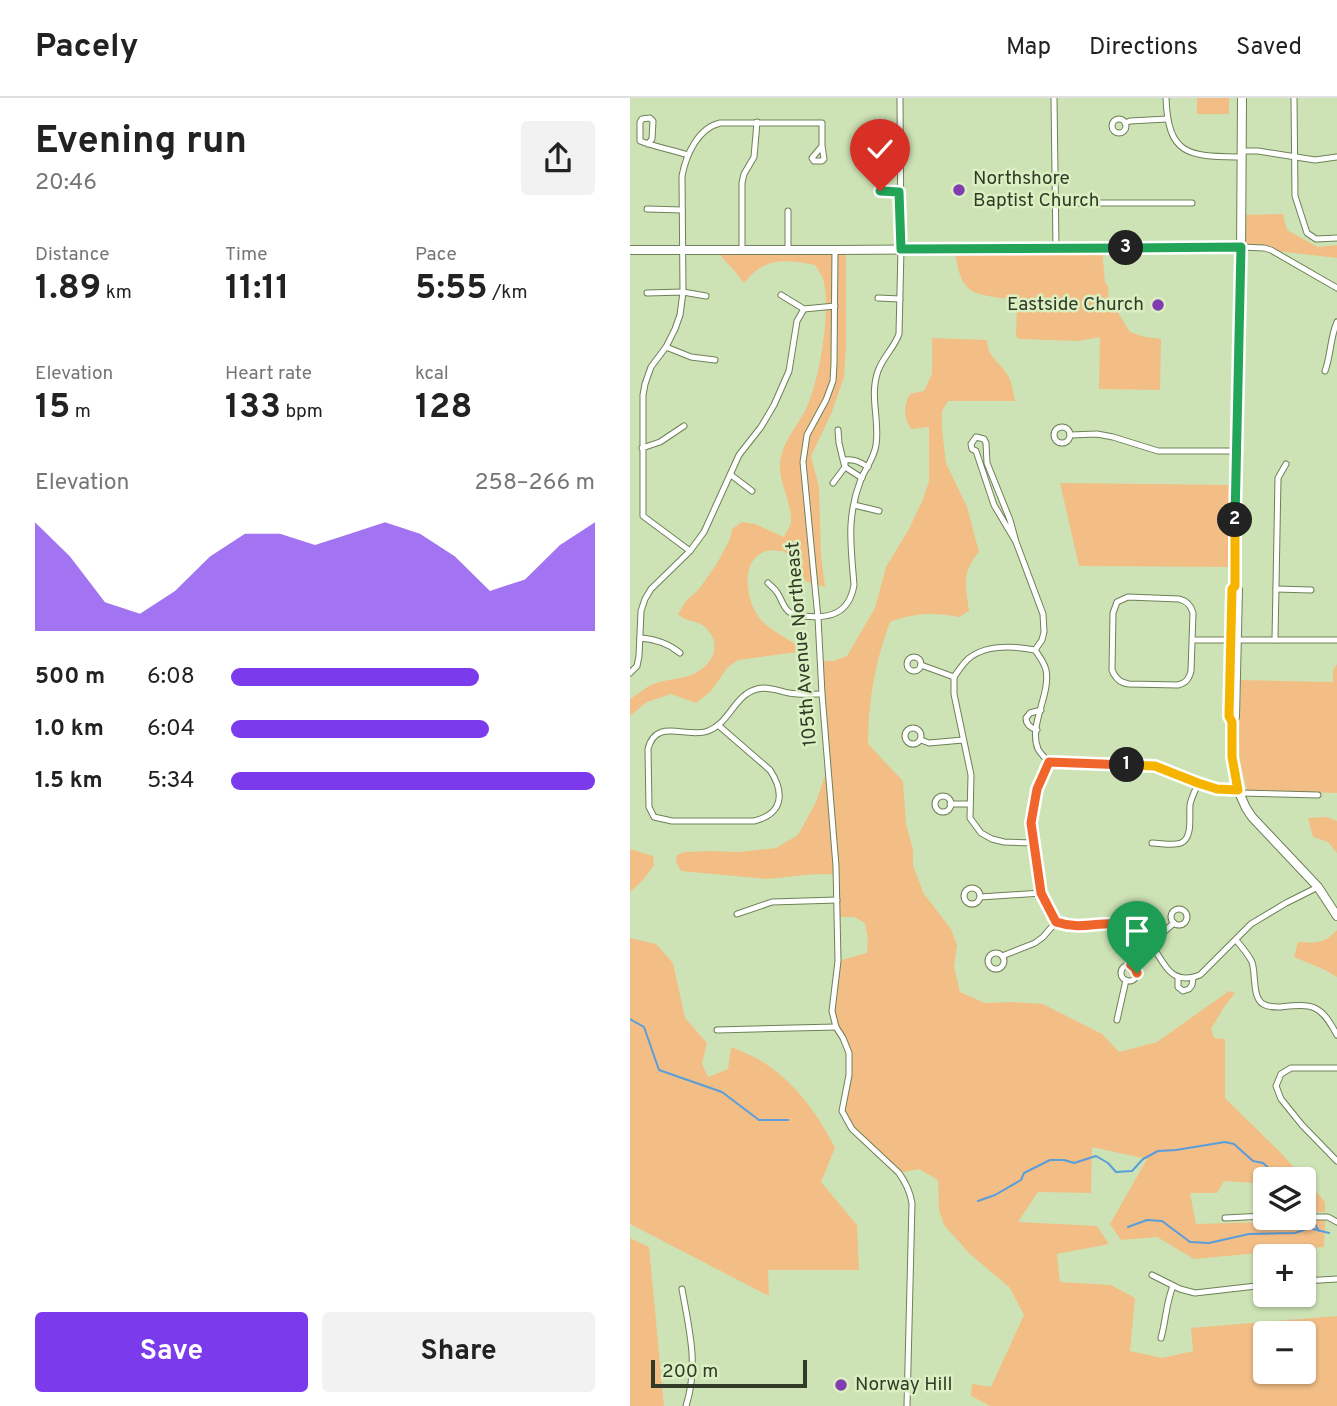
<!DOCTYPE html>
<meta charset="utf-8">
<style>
:root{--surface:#fff;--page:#f2f2f2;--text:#222;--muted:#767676;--line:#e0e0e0;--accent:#7c3aed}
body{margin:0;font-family:Overpass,sans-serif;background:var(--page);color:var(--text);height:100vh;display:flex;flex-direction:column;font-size:26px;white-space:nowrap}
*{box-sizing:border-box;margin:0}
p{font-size:23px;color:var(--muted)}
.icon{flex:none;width:38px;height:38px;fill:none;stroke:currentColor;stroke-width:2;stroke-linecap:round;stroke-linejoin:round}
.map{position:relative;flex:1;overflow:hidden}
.side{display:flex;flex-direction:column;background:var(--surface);width:630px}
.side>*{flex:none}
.tools{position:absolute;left:623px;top:1069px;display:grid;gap:14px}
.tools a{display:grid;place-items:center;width:63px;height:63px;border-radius:7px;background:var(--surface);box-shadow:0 2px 5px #0004;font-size:35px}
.scale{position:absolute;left:21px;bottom:18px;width:156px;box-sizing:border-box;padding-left:7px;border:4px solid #323a28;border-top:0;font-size:19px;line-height:24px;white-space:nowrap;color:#323a28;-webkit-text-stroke:5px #dbf0c2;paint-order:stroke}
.pin{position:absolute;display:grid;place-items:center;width:60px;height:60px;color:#fff;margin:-72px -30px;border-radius:50% 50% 50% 0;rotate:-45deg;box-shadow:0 0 7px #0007}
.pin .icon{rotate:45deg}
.km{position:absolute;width:35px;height:35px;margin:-18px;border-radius:50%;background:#222;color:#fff;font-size:19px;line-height:35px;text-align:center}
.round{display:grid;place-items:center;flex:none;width:74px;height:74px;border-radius:7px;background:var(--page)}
.head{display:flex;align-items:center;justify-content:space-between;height:119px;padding:0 35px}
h1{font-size:38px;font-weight:700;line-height:52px}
.figures{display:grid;grid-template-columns:repeat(3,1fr);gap:10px;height:119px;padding:7px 35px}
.figures div{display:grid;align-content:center}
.figures b{font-size:35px;font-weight:700}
.figures small{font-size:19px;font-weight:400}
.figures p{font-size:19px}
.chart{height:196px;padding:14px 35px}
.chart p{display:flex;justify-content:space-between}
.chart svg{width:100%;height:126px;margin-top:7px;fill:var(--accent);opacity:.7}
.button{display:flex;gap:14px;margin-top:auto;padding:14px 35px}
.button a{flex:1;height:80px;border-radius:7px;background:var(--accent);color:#fff;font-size:28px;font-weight:700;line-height:80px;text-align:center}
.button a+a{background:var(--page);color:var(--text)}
ul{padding:0 35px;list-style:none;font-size:23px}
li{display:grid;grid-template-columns:112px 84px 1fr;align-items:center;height:52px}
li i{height:18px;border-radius:9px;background:var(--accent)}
header{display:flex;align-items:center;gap:42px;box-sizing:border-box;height:98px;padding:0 35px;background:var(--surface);border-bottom:2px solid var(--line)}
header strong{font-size:33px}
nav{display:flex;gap:38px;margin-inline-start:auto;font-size:24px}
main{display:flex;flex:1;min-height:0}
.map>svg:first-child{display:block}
.green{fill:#f2be86;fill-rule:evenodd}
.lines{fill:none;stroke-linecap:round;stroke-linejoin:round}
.stream{stroke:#599ddb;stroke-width:2}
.street-casing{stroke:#6e8157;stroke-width:7}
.secondary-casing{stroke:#6e8157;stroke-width:10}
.street{stroke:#fff;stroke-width:5}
.secondary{stroke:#fff;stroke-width:8}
.split-1-casing{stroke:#fff;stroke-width:14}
.split-2-casing{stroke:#fff;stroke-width:14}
.split-3-casing{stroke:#fff;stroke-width:14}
.split-4-casing{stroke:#fff;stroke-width:14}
.split-1{stroke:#f0652b;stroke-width:9}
.split-2{stroke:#f5b400;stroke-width:9}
.split-3{stroke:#22a559;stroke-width:9}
.split-4{stroke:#22a559;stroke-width:9}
.poi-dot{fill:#803cb0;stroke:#dbf0c2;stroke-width:2.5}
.labels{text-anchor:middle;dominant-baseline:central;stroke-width:5;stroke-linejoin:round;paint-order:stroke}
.poi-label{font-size:19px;fill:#323a28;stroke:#dbf0c2;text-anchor:start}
.street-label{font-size:19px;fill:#323a28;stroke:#dbf0c2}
</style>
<header>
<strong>Pacely</strong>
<nav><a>Map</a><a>Directions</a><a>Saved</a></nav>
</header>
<main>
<section class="side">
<div class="head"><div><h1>Evening run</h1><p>20:46</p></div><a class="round"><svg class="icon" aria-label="share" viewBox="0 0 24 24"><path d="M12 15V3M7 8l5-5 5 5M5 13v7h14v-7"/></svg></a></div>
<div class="figures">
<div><p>Distance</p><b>1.89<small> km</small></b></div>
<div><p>Time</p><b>11:11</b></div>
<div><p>Pace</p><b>5:55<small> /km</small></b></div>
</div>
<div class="figures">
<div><p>Elevation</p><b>15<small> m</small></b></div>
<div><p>Heart rate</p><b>133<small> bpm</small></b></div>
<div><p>kcal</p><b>128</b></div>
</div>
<div class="chart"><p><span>Elevation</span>258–266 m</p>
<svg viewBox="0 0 160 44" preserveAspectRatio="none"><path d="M0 44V6L10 18L20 34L30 38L40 30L50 18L60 10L70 10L80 14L90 10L100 6L110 10L120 18L130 30L140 26L150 14L160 6V44z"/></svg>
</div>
<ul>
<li><b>500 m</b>6:08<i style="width:68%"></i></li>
<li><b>1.0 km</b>6:04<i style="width:71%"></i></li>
<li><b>1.5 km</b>5:34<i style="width:100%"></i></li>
</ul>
<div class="button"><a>Save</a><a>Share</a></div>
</section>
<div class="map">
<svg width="707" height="1308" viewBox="0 0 707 1308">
<rect width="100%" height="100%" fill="#cee3b5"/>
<g class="green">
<rect x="567" y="0" width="32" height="16"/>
<path d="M653,116L657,132L688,149L707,147V160L611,149V117Z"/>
<path d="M472,150L475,184L478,188L479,200L500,234L515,239L531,241L530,292L469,291L470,239L449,243L389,241L386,238L387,202C344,196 330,200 325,151Z"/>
<path d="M87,152H216V248L214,279L201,316L181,358L189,389L191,458L195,489L175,483L168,465L153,453C148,453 141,452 136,453C109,461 116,504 130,521C137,530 156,540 167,547V554L108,562L98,569L80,594L66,605L41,596L17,604L0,618V601C8,596 15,590 23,586C35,581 49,582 61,577C81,569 94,548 76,530C67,521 56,525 48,516L56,503L69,491L86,467L100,441L102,431L112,424L125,426L154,439C156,434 160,429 161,424C162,405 149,386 150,366C151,346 166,330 175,313C189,286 202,211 193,181C191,176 188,172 185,167C154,161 135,159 114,185C109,180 107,175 102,170C96,164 92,160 87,152Z"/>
<path d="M302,240L357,242C358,260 368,262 377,276C382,283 383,295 385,303H318L312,313V332L316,365L337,409L349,454C331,475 336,487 339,513L329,519C303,514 284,515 260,524C245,564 238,604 238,646L273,683L276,726L283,752V768L294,796L321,831L327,847L324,869L330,894L355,905L382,904L413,906L472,936L489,954L527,944L599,893L605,895L594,909L581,931L584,940L595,941V1000L651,1055L695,1104V1114H674V1082H635V1090L625,1085L594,1083L587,1095H560L566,1126L695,1122L694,1149L564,1161L527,1139L491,1142L480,1126L517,1061L462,1049L461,1095L408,1094L388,1124L467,1128L479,1146L427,1156L430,1184L481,1187L505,1200L500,1253L532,1260L563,1253L561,1230L707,1218V1308H360L341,1298L342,1286L361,1289L394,1217L380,1190L339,1155L314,1127L309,1112L308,1082L289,1071L269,1075L222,1031L212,1013L219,977V955L202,913L208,863L237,855L238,842L235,825L224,819H208L206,778L200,776H187L136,781L51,773L46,764L47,757L55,754L79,753L109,754L146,750L168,737L186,704L198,669L190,563H203L217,558L245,510L256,469L279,431L293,401L299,383V329L281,331C273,318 273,309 280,296L294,293L302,276ZM635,1236H674V1274H635Z"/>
<path d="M430,385L606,387L604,469L449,468Z"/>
<path d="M707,566V695L617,692L610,664L609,635L611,582L703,584V572Z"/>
<path d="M697,719L707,723V755L698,744L683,739L678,720Z"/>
<path d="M0,751L23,758L24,767L13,782L0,794Z"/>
<path d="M707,832V879L695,872L664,859L668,844C685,845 695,846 707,832Z"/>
<path d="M0,840L26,846L43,865L55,920L77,945L72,966L78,979L98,971L101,949C113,954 126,959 136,966C167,987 189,1018 205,1050L191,1084L227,1127L229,1172H138L139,1198L0,1126Z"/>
<path d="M0,1140L19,1149L34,1308H0Z"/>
</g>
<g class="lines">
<g class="stream">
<path d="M0,921L14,929L29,972L92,994L129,1022H158"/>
<path d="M348,1103L365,1097L391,1082L394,1075L420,1062H434L444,1065L466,1058L478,1065L486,1074L502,1073L513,1061L528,1053L546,1052L595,1044L604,1046L623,1063L633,1065L652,1082"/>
<path d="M674,1107L689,1133"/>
<path d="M498,1129L517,1122L532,1123L560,1144L579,1145L619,1136L665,1135L679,1130L699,1135"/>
</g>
<defs>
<g id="street">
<path d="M424,0L426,151"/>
<path d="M536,0C538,60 561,58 612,59"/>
<path d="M664,0L665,98L677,135L686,141L707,140"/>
<circle cx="489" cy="28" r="7"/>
<path d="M495,25L500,23L537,21"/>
<path d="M251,31L270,32"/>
<path d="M18,46L22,41L23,23L20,20L12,21L10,24V43C26,49 42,52 58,57"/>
<path d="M612,53H628L685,62L707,59"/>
<path d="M250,93L269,94"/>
<path d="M425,105H562"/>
<path d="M17,111L52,112"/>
<path d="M158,113V151"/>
<path d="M611,149L634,150L641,152L707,190"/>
<path d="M112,151V85L114,76L124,59L127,24"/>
<path d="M205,152L204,266L203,283L196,302L177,337L173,364L188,520L192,596L206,768L208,863L202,913L206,929L213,940L219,955V977L212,1013L222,1031L269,1075C276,1085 280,1093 282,1105L277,1308"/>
<path d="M17,195L53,194L76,198"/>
<path d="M151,197L174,211L205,208"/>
<path d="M248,200L270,201"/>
<path d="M36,249L61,259L85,262"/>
<path d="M695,273C701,257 700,240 707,224"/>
<circle cx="432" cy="337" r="8"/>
<path d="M208,332L209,345L214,366"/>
<path d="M440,337L467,336L483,339L528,353H606"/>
<path d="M12,350L30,344L54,328"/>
<path d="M101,377L122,393"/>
<path d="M232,380L215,369V362C225,361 230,364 238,369"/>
<path d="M203,385L215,369"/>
<path d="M224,407L249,413"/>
<path d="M386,444L364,407L346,353L342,351L341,346L346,339L354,341L356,345L357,365L380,422L386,444L413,516L414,534L412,542L405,552"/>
<path d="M60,453L13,418V297L15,286L21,269L36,249L45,231L50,217L53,194L52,78C56,57 68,30 90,25H192V48L182,60L184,63H192L194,61L192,48"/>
<path d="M138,485C141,488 144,490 146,493C151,499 152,507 158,513C162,517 167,517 173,518C200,521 219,516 224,487C221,447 216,420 231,381C236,369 244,361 246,347C250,322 239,298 248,273C253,259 264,250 269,236L271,151L270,0"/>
<path d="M646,491L681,492"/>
<path d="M498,499L549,501C557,503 561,507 563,515L561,573C559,581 556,585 548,587L499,586C490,585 485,580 482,572L483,515L487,504Z"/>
<path d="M10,540C25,541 38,545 50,555"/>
<path d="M563,542H707"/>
<path d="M645,542L648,380L656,366"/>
<circle cx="284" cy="566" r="7"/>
<path d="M291,567L324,579"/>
<path d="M0,575L7,568L9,558L11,513L15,501L21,491L60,453L74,434L109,357L131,329L144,307L159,273L167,223L174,211"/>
<path d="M324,579C328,573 333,566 338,561C356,546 384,548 405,552C409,558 414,564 416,572C421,596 398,628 408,651C410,655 415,660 419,664L407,691L401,725L411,795L426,824"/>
<path d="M324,579V596L341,677L340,720L351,735L362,741L374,744L404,745"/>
<path d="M88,627L140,672C155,695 153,716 124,723H42L24,719L19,709L18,651C26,619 56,641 78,633C100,625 104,597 127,591C138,588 149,593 159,595C170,597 181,596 192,596"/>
<circle cx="283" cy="638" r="8"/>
<path d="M407,632C401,630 396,627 396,620L400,615L411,612"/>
<path d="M291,642L299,645L333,642"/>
<path d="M419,664L525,668L568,686L587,691L608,692"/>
<path d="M610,695L688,697"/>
<circle cx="313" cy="706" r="8"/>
<path d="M320,706H339"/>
<path d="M522,745C531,745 543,748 551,745C563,740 559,718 560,707C561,700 565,693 568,686"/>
<circle cx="342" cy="798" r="8"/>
<path d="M350,799L411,795"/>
<circle cx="549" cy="819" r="8"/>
<path d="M107,816L142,804L207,802"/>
<path d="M426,824C456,833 485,815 511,835C533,852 533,891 570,877L621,826L656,805L688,789"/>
<path d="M606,842C612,849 618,856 622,864C626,876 622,899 633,906C638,909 643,909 649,909C683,906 690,905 707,937"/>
<circle cx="366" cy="863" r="8"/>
<path d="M372,858L405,845L413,839L426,824"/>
<circle cx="499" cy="875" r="8"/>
<path d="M501,867L508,856L544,825"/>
<path d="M548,879V889L553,893L559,891L562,887L563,880"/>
<path d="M487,922L496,882"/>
<path d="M87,932L206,929"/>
<path d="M707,970H661L651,976L646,988L651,1001L672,1027L707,1063"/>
<path d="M674,1119H698L707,1124"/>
<path d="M595,1120L635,1118"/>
<path d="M522,1177L550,1191L565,1195L635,1187"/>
<path d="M674,1183L707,1181"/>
<path d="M52,1191C59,1231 69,1267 56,1308"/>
<path d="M531,1240C536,1222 536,1205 543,1188"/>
</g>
<g id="secondary">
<path d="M0,152H205L611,149"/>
<path d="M605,488L602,491L599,618L602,624L604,673L608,692L616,710L622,719L688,789L707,818"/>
<path d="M602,624L605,619L608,492L605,488L604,469L611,158L612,0"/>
</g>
</defs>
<use href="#street" class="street-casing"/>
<use href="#secondary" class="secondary-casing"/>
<use href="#street" class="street"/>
<use href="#secondary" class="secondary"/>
</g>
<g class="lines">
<defs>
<path id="split-1" d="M497,667L419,664L407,691L401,725L411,795L426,824C466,837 483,809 520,844L508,856L501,867L505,870L507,875"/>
<path id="split-2" d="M497,667L525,668L568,685L587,691L608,692L602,659V624L599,618L602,491L605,488V422"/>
<path id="split-3" d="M496,150L611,149L605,422"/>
<path id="split-4" d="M250,93L269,94L271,151L496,150"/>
</defs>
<use href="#split-1" class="split-1-casing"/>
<use href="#split-2" class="split-2-casing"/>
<use href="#split-3" class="split-3-casing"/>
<use href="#split-4" class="split-4-casing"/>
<use href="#split-1" class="split-1"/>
<use href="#split-2" class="split-2"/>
<use href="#split-3" class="split-3"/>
<use href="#split-4" class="split-4"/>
</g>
<g class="poi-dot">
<circle cx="329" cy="92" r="7"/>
<circle cx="528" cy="207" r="7"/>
<circle cx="211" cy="1287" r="7"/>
</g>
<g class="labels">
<g class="poi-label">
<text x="343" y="81">Northshore<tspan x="343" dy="22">Baptist Church</tspan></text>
<text x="514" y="207" text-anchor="end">Eastside Church</text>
<text x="225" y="1287">Norway Hill</text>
</g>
<g class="street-label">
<text transform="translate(172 546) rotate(-95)">105th Avenue Northeast</text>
</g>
</g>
</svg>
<div class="tools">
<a><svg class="icon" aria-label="layers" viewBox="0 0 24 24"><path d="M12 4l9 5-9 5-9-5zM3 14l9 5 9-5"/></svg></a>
<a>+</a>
<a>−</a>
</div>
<div class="scale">200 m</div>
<div class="pin" style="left:507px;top:875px;background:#1e9e55"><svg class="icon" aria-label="arrive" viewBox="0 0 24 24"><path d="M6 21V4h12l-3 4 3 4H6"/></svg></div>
<div class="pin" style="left:250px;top:93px;background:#d93025"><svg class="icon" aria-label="check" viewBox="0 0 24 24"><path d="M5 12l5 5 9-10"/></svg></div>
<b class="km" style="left:497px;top:667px">1</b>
<b class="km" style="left:605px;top:422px">2</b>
<b class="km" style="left:496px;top:150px">3</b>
</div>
</main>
